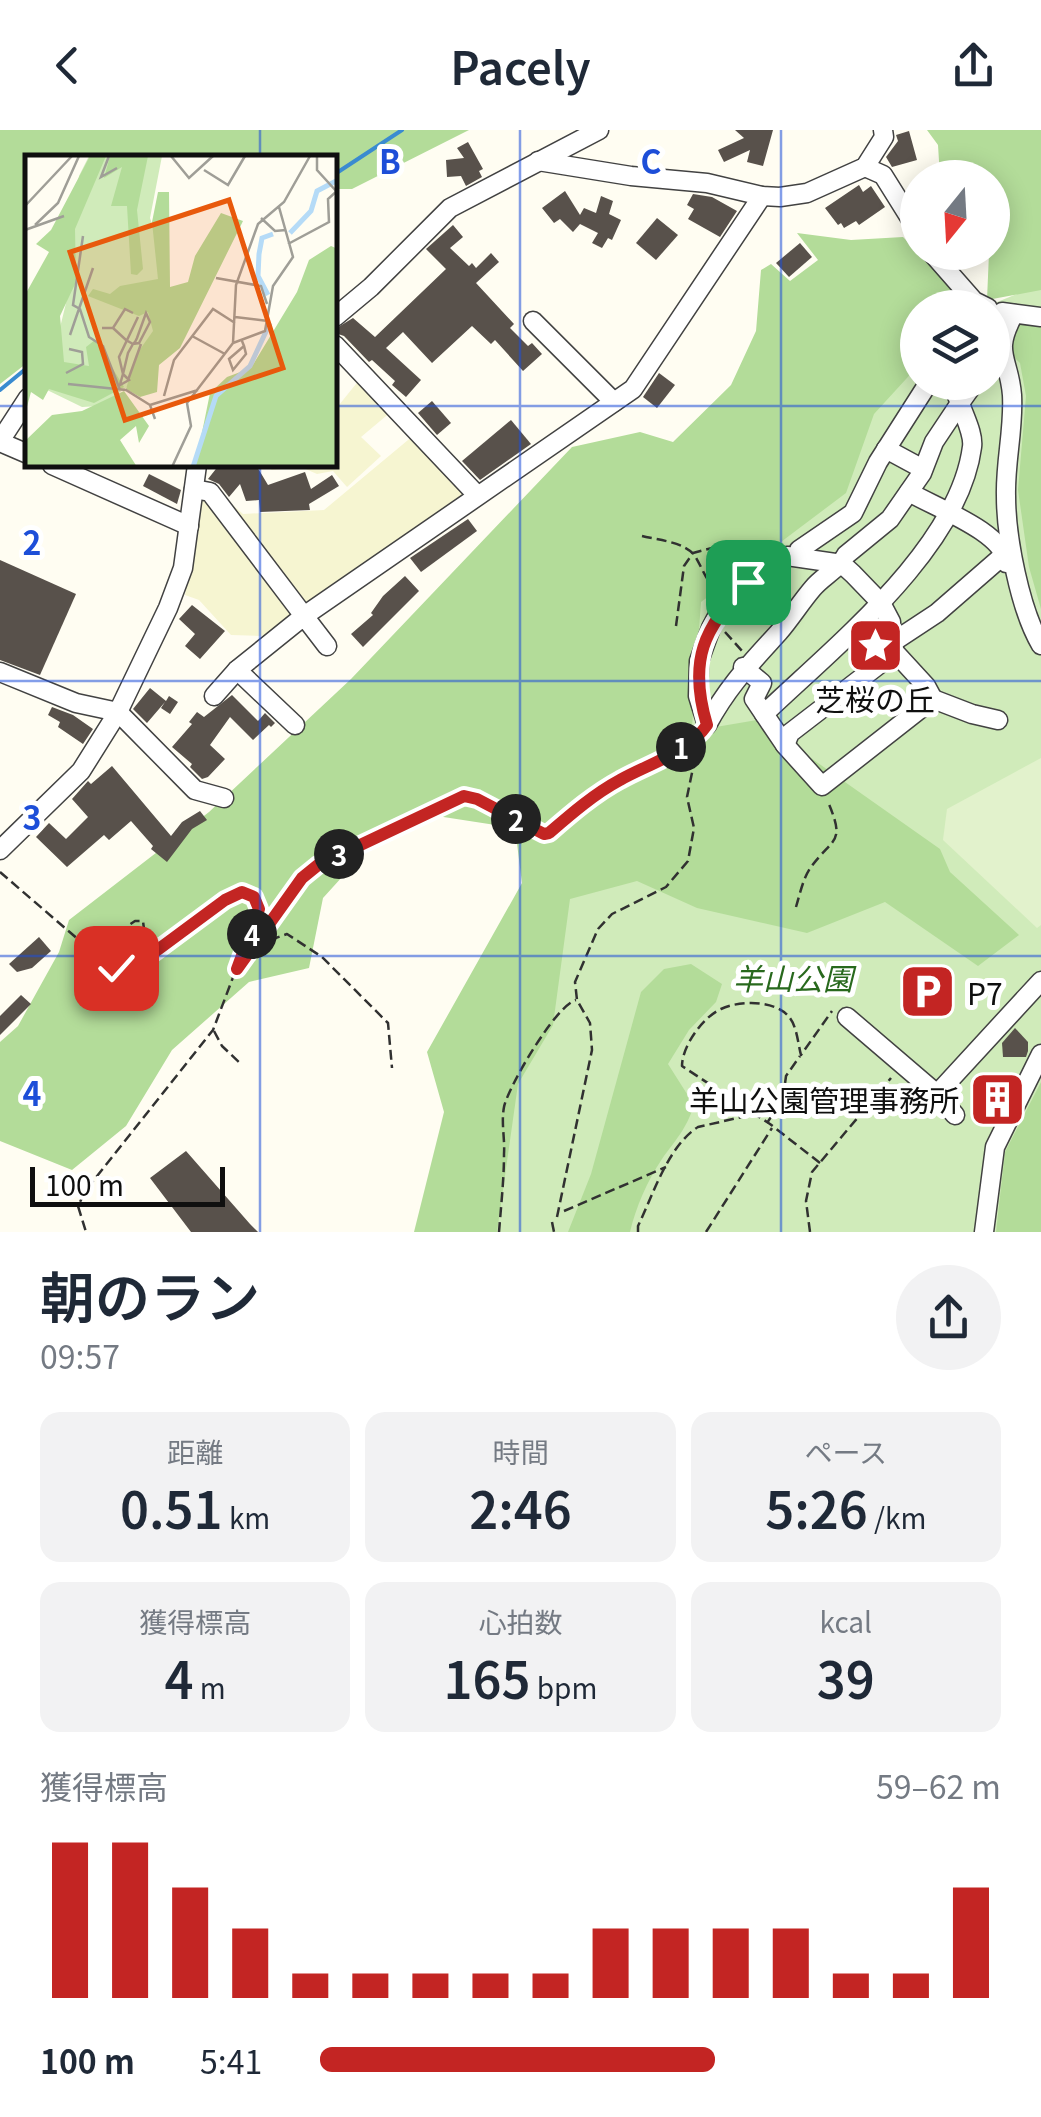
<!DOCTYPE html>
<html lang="ja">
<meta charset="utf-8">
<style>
:root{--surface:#fff;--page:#f2f2f3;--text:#1f2937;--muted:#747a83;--accent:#c32523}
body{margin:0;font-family:Georgia,"Noto Sans JP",serif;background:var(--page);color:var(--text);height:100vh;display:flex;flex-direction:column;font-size:38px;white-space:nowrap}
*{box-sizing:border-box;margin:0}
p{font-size:32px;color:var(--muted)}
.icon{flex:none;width:55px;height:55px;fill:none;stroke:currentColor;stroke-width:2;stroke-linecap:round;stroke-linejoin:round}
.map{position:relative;height:1102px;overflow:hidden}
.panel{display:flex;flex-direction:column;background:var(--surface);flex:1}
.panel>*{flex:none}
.needle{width:65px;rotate:198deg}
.buttons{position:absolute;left:900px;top:30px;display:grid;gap:20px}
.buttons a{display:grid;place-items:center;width:110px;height:110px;border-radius:50%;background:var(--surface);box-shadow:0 5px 25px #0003;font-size:50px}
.scale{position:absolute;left:30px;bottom:25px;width:195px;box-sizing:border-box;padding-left:10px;border:5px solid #0f0f0f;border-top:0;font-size:28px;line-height:35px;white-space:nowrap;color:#0f0f0f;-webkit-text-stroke:8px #fff;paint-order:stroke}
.pin{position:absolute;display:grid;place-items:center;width:85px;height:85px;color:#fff;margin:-42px;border-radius:20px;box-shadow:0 5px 15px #0006}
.km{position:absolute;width:50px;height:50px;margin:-25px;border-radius:50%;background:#222;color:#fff;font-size:28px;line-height:50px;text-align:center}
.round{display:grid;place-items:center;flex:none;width:105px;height:105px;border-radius:52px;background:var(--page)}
.summary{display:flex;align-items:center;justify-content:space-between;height:170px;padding:0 40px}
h1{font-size:55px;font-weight:600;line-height:75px}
.figures{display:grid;grid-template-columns:repeat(3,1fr);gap:15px;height:170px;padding:10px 40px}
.figures div{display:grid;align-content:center;border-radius:20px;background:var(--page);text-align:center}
.figures b{font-size:50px;font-weight:600}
.figures small{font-size:28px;font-weight:400}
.figures p{font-size:28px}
.chart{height:280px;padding:20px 40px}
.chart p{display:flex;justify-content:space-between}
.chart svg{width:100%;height:180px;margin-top:10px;stroke:var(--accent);stroke-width:6}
ul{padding:0 40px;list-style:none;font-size:32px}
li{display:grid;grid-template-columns:160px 120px 1fr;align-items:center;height:75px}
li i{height:25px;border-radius:12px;background:var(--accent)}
header{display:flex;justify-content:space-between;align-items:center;height:130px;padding:0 40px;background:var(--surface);font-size:45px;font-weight:600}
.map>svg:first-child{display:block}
.farmland{fill:#f6f5d1}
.green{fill:#d0ebba}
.forest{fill:#b3dc99}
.pitch{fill:#e2f2cc}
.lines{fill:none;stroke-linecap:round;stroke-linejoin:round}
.stream{stroke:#3a8bd0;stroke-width:4}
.building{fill:#58514b}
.minor-casing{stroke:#424242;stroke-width:21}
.path{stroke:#313131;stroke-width:2.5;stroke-dasharray:10 5;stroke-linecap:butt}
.minor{stroke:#fff;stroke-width:18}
.route-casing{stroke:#fff;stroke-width:20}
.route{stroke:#c32523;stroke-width:12}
.grid{fill:none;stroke:#1d4ed8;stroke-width:2.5;stroke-opacity:0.55}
.labels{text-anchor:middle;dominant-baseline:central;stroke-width:10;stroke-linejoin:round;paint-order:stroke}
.poi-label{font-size:30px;fill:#0f0f0f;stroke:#fff}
.park-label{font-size:30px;font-style:italic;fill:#28691d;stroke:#fff}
.inset-river{fill:none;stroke:#b5dbf7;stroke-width:5}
.inset-road{fill:none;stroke:#9f9e97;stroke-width:2.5}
.view{fill:#e8590c;fill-opacity:0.15;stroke:#e8590c;stroke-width:5}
.inset-edge{fill:none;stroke:#0f0f0f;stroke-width:5}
.grid-label{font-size:32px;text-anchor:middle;font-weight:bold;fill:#1d4ed8;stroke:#fff;stroke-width:10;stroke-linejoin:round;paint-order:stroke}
</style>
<header><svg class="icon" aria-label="back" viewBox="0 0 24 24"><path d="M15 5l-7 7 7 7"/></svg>Pacely<svg class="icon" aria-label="share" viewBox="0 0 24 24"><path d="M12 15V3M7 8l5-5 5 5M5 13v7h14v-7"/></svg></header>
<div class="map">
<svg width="1041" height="1102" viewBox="0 0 1041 1102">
<rect width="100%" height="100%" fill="#fffdf2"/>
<g class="farmland">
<path d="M360,249L392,281L361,307L381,326L347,357L333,341L317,344L301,337L272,340L265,335H335V280Z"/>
<path d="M414,305L472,362L304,476L201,357L202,348L243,384L324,380Z"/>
<path d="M201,366L207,368L298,485L262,506L231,505L199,470L185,465Z"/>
</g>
<path class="green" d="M1041,154V1102H493L501,1023L642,431L917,202L918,252H992V178L985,177Z"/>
<g class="forest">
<path d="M0,0H469L352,59H335V28H28L27,233L0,254Z"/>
<path d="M927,0H1041V160L987,170L989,123L992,122V48L940,47L938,15Z"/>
<path d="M797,103L851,110L903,107L972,177L918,178L917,237L874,284L846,363L701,472L692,597L698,600L757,590L940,719L950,742L1019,805L978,836L885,772L807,803L697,778L637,751L570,769L553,895L518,954L497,1102H414L444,982L427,922L522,753L515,698L437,686L396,696L362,725L323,768L309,838L249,852L172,920L126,996L72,1040L0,1011V912L18,896L59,822L69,790L209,682L351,549L572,317L640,302L673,312L731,255L756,201L761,140L771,134L790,151L818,130Z"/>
<path d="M1041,186V479L1029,437L1018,360L1026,266L1020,233L993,207L992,194Z"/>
<path d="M691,834L722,854L716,872L689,900L668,934L694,975C686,1000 676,1009 662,1029C647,1051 636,1077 630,1102H568L591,1044L641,862L664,839Z"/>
<path d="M1041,952V1102H996L1005,1022Z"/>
</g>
<path class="pitch" d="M1041,628V795L1037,798L943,710L947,679Z"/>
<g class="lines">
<g class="stream">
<path d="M335,44L402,0"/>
<path d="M0,260L28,237"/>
</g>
</g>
<g class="building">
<path d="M735,0H773L763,36L747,32L750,20L724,32L718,20L744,8Z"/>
<path d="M909,1L917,30L892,37L886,27L898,11L896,5Z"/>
<path d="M468,12L483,39L479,41L482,47L466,56L461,46L447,47L446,30L464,28L457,18Z"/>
<path d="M859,55L863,62L871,56L885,77L859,95L856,91L844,98L841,93L838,95L825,78Z"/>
<path d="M565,61L580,85L584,78L596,83L601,66L613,71L609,84L621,90L612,110L608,108L602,118L592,113L598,103L580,94L573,102L560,89L554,93L542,78Z"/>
<path d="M693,64L712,67L737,81L720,107L688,89L694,79L687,75Z"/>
<path d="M657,88L678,105L656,130L636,113Z"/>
<path d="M453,95L463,107L450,118L469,136L472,133L476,138L491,123L499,132L476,153L514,194L510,198L528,216L532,213L542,224L523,241L495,210L491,214L472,196L432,233L403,202L386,218L421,250L406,267L392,255L395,251L372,230L369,232L344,206L335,203V199L353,188L375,207L446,139L426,119Z"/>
<path d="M800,113L812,127L789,147L776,133Z"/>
<path d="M659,243L675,255L657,278L643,267Z"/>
<path d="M432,271L451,293L437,305L418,283Z"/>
<path d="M511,290L531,314L480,350L462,331Z"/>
<path d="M219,335H256L268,355L305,342L311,359L332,345L339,356L309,374L310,380L260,382L259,370L246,371L240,354L229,367L219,354L208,349Z"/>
<path d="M149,344L181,360L177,374L143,356Z"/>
<path d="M468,389L477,401L421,442L410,428Z"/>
<path d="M0,430L76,464L40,545L0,530Z"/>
<path d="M405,446L419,461L363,517L351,504L373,485L371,483L383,466Z"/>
<path d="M192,475L225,501L200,529L185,516L195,504L179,489Z"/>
<path d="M150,558L166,571L169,566L178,572L170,584L161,578L165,572L147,593L133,579Z"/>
<path d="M232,565L258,591L265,583L275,593L271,597L269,595L253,610L230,587L210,615L225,629L208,647L202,649L190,637L192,634L172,617L192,594L189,592L197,582L204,587Z"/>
<path d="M52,577L73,585L93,599L83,614L58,597L60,592L48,585Z"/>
<path d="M112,636L171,706L182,692L200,681L207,690L192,699L167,732L151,719L153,716L131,691L109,710L104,705L67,737L36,707L49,693L66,709L88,687L72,669L88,651L91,654Z"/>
<path d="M39,807L51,821L32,838L17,842L9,834Z"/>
<path d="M21,865L31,874L0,905V886Z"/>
<path d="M1015,898L1028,912V921L1026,927H1003L1002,913Z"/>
<path d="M998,948L1011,956L997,984L983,977Z"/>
<path d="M186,1021L250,1094L258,1102H191L150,1048Z"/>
</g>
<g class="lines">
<defs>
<g id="minor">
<path d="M538,31L631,46L707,53L762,66L780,67L807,63L865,37L884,7L883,0"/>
<path d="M865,37L883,45L918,101"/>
<path d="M931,122L974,171L988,178"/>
<path d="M1002,182L1041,187"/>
<path d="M1014,184C992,224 1009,227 1012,265C1014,299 1005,332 1006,366C1006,407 1020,480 1041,515"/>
<path d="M335,187L371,157L450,78L599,0"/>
<path d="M533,191L614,272"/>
<path d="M335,215L477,365"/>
<path d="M951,252L960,273L975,252"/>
<path d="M0,311L28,268"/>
<path d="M0,312L28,324"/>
<path d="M886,319L923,339"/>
<path d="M52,335L189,396"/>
<path d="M194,359L210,362L304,486L633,259L762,66"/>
<path d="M909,362C934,377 1006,403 1006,433"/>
<path d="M798,427L799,420L853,383L878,332L929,252"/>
<path d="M890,514L937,483L1006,423"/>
<path d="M743,537L762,553L754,569L785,615L790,603L894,523"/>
<path d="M237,540L295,595"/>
<path d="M0,542L76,573L118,582L195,660L224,668"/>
<path d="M214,566L237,540L304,486L327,516"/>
<path d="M933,569L926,556L892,519L891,492L881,473L853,444L842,434L787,426L748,452L720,481L711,498L699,531L698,566L707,595C728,556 750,534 779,502C791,488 801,472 813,458C823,446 839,439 846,425L890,389L922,343L934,312L960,273"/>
<path d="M764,584C834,517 959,418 972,317C974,304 964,286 960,273"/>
<path d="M785,615L822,656L933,569L972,584L998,590"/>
<path d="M0,720L81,641L118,582L168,478L183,438L197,335"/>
<path d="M847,887L937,964L955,985"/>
<path d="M937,964L1041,851"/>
<path d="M984,1102L995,1017L1041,924"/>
</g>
</defs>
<use href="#minor" class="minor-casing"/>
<g class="path">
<path d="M642,406C658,410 685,412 695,426C703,439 705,450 717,460"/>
<path d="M676,496L684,436L693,423L727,414H750"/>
<path d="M725,502L743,522"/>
<path d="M0,742L87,817L100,815L135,791H143L144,799L118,833L117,838L121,843C166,829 200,784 242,762L254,767L259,779L213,900L86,1060L78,1076L86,1102"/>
<path d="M796,777C800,764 803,748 811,737C833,707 846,714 828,672"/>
<path d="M256,815L287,804L322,827L388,893L392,938"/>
<path d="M241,834L302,748L318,735L463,666L477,669L544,704L549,703L621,649L645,641L699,606"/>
<path d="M214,901L222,916L241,934"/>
<path d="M767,993L783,969L786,946L800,926"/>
<path d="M820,1033L770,994L682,936C682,916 703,887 721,879C740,870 776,870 789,887C797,896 798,914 801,925L832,881"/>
<path d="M564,1081L666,1037"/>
<path d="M557,1087L592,920L590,893L577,870L575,852L598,799L612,784L666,757L688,731L694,698L687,667L699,609"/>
<path d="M552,1092L554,1102"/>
<path d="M499,1102C501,1076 504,1050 504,1024C505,1008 501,993 504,977C508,957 556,875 576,870"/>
<path d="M638,1102V1096C653,1065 668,1016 698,997L755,984L769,963L783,965"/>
<path d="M706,1102L772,998"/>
<path d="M810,1102L806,1071L812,1042L891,948"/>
</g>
<use href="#minor" class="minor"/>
</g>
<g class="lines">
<defs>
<path id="route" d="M116,838L125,844L225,770L242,762L254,767L259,779L237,839L302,748L318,735L464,666L477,669L544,704L549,703C571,684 594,664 620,650C648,634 688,623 707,595C688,531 703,498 748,452"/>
</defs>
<use href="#route" class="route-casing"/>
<use href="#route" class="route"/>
</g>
<path class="grid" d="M260,0V28M520,0V1102M781,0V1102M0,276H28M335,276H1041M260,335V1102M0,551H1041M0,826H1041"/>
<defs>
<symbol id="sight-square" viewBox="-11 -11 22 22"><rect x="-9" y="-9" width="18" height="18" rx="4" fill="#c32523" stroke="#fff"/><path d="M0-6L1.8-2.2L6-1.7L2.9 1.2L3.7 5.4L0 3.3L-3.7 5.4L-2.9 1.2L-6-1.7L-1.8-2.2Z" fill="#fff"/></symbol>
<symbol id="parking-square" viewBox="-11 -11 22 22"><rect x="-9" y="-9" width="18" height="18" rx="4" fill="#c32523" stroke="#fff"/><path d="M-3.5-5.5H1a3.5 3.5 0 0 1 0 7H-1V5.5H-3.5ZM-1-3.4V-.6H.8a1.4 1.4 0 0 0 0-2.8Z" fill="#fff"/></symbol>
<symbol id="building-square" viewBox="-11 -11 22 22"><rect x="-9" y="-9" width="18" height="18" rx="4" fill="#c32523" stroke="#fff"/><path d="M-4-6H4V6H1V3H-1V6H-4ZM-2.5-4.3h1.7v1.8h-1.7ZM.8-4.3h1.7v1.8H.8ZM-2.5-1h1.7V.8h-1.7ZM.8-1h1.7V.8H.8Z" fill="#fff"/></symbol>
</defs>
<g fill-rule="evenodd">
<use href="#sight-square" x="844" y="484" width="63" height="63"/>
<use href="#parking-square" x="896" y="830" width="63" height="63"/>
<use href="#building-square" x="966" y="938" width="63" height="63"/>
</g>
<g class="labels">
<g class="poi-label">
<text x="875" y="568">芝桜の丘</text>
<text x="967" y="862" text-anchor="start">P7</text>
<text x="959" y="969" text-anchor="end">羊山公園管理事務所</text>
</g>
<g class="park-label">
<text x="793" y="847">羊山公園</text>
</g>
</g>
<g transform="translate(25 25)">
<rect width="312" height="312" fill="#fffdf2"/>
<path d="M64,1H137L125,63L134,90L139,179L108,228L75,251L57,252L20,234L42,144L54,21Z" fill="#d0ebba"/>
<path d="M65,1H81L50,74L51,127L35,161L39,207L64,211L61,192L70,185L99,232L69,248L24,234L18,245L6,237L0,259V140L24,97L11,89L26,75ZM85,1H123L112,55L118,114L112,120L106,119L102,51H86L97,12L79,23ZM133,37H144L145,132L163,127L170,101L196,58L218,66L155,193L134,210L132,237L115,242L101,234L111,200L128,176L123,157L114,161L63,141L68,134L85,139L95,131L133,124L127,67ZM306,91L313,94L311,312H170L185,238L202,222L226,213L272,137L284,105ZM99,236L124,271L114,288L111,271L95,285L112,312H0V286L27,260L57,256Z" fill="#b3dc99"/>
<path class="inset-river" d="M265,78L286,56L292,36L313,25M243,140L233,121L234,99L237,83L248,79M168,312L191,241L225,211L245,168"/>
<path class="inset-road" d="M84,1L76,22L92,13M146,1L164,23L188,1M292,1V15L312,37M179,15L203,30L220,1M0,51L47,1M236,63L250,76L261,75M10,70L33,48L54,1M0,75L39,61M58,81L48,150L55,154L64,182L78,191L95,235M263,89L304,67L303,44L313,35M191,123L236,131L242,149M210,162L243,166M77,173H88L100,154L108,158M88,173L101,185L108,189L114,188L125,167L121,158L112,183L110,187L108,189L103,198L98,219M45,180L68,113M167,181L200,199M217,186L219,191L221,199L208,215L204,204L219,191M208,188L240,176L248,131L268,102L254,52M41,218L58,209L57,197L44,194M98,219L94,202L113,162M98,219L104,225L95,230L96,226ZM103,225L116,189M43,229L101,235L125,250L130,264M139,241L149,205L188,154L210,168M125,250L173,235M147,312L166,271L162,248L208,188L211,130L233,69L259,47L285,1"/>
<path class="view" d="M204,45L258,213L100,265L45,97Z"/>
<rect width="312" height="312" class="inset-edge"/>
</g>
<g class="grid-label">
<text x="390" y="44">B</text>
<text x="651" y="44">C</text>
<text x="32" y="425">2</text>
<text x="32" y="700">3</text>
<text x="32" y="976">4</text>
</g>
</svg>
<div class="buttons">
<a><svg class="needle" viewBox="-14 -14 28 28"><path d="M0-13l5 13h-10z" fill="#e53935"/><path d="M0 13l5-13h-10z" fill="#747a83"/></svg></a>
<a><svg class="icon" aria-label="layers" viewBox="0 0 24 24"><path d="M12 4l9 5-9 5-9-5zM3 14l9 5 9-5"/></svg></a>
</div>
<div class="scale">100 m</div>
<div class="pin" style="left:748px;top:452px;background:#1e9e55"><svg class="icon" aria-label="arrive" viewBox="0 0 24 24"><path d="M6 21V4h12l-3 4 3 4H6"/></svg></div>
<div class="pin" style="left:116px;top:838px;background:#d93025"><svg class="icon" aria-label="check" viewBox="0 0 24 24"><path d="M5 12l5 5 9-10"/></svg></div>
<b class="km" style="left:681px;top:617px">1</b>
<b class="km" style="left:516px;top:689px">2</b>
<b class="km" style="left:339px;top:724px">3</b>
<b class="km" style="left:252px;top:804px">4</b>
</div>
<section class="panel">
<div class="summary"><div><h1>朝のラン</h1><p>09:57</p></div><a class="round"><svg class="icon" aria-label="share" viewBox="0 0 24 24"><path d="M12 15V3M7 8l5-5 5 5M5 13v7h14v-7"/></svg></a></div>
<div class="figures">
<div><p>距離</p><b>0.51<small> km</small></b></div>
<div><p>時間</p><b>2:46</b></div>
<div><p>ペース</p><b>5:26<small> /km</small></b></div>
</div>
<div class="figures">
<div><p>獲得標高</p><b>4<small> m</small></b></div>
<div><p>心拍数</p><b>165<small> bpm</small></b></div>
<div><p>kcal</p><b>39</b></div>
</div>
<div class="chart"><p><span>獲得標高</span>59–62 m</p>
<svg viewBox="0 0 160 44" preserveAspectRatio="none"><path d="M5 44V6M15 44V6M25 44V17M35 44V27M45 44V38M55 44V38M65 44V38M75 44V38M85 44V38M95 44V27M105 44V27M115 44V27M125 44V27M135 44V38M145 44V38M155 44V17"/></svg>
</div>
<ul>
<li><b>100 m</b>5:41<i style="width:58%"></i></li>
</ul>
</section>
